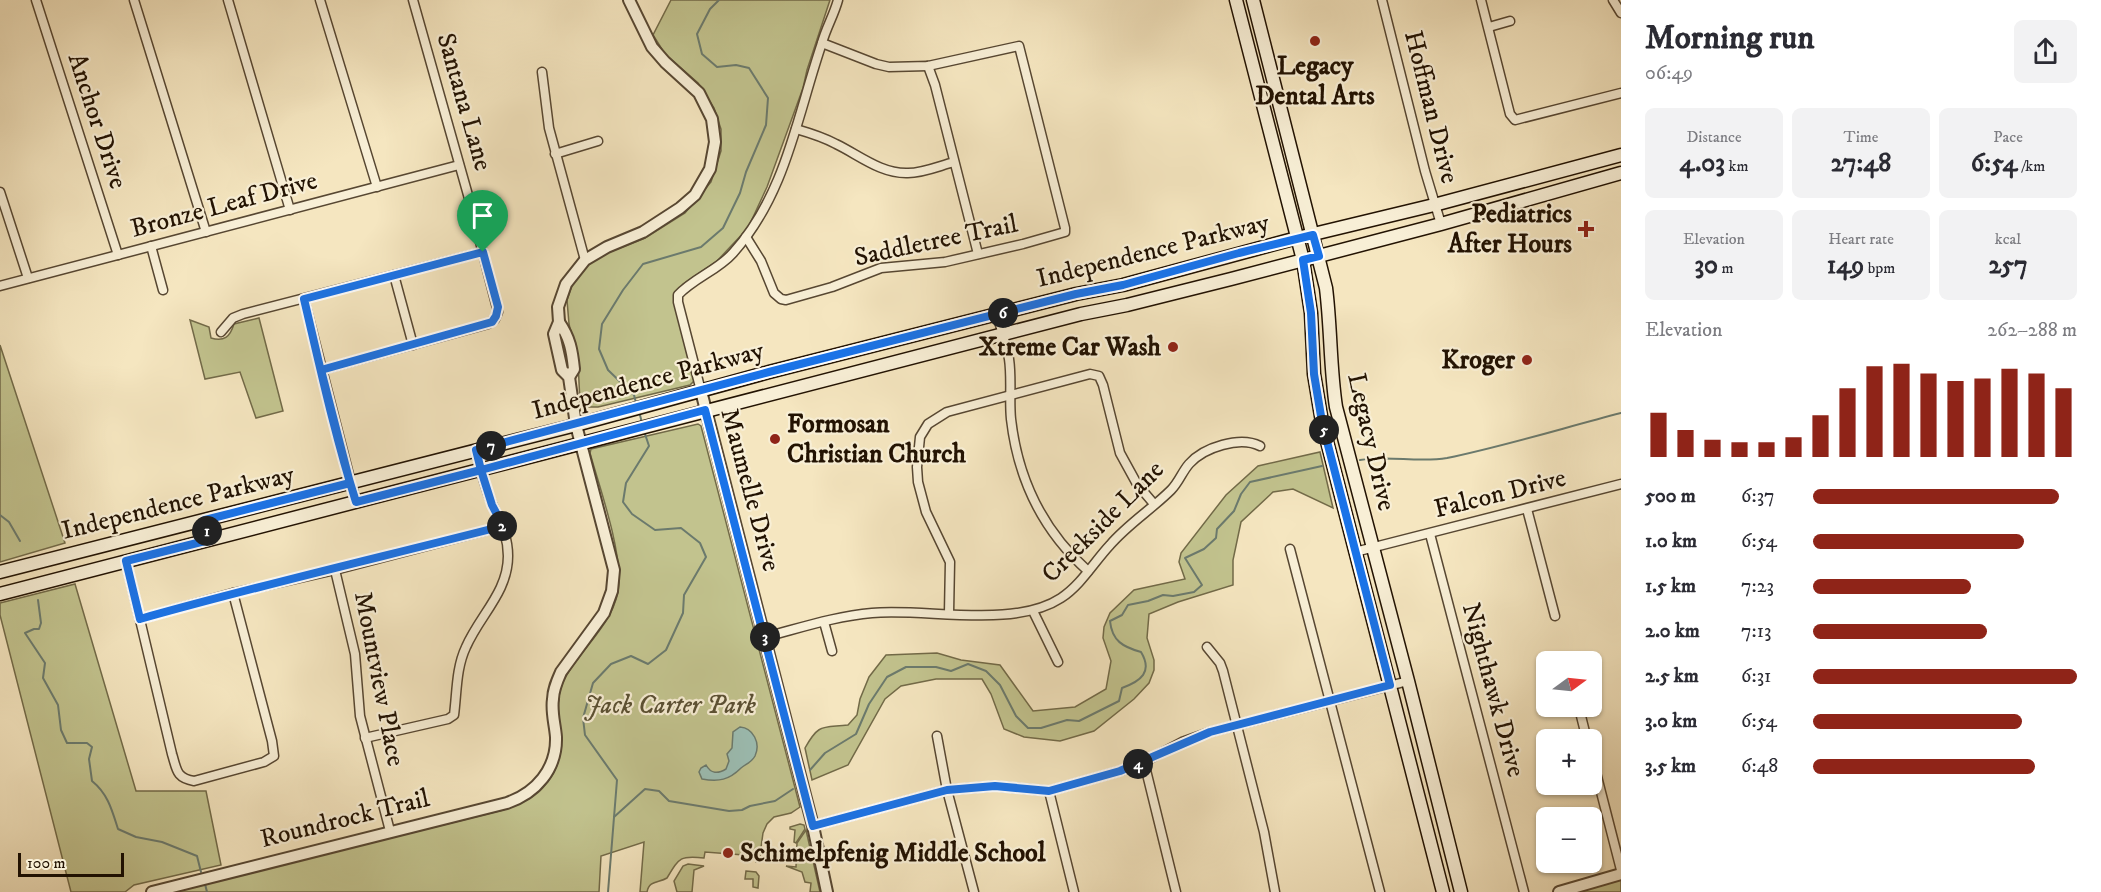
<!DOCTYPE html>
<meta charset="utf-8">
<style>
:root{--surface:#fff;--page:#f2f2f3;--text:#2b2b33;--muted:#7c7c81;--accent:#8f2418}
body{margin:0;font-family:"IM FELL DW Pica",serif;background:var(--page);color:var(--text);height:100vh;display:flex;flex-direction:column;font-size:22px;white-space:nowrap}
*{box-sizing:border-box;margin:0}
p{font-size:20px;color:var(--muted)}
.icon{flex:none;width:33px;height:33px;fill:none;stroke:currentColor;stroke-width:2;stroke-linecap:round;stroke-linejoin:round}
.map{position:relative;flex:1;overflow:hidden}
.side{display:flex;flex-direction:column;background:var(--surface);width:480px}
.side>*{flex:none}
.needle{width:39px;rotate:75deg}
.controls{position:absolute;left:1536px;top:651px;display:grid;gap:12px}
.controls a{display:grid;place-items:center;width:66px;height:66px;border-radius:9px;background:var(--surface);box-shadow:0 2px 4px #0004;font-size:30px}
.scale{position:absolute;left:18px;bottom:15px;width:106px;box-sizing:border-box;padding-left:6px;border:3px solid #221202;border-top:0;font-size:16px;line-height:21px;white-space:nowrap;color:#221202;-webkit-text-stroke:4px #f8efd6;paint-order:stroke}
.pin{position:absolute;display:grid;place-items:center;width:51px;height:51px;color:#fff;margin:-62px -26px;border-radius:50% 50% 50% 0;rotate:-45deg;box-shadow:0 0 6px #0007}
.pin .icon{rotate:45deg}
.km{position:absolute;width:30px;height:30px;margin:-15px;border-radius:50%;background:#222;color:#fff;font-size:16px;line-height:30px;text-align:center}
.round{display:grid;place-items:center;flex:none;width:63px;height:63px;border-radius:9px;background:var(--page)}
.overview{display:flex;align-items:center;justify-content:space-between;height:102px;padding:0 24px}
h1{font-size:33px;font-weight:700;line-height:45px}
.figures{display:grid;grid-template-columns:repeat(3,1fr);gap:9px;height:102px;padding:6px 24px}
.figures div{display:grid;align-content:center;border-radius:9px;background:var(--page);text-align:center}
.figures b{font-size:26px;font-weight:700}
.figures small{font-size:16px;font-weight:400}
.figures p{font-size:16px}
.chart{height:168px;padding:12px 24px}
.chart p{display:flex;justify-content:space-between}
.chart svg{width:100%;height:108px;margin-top:6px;stroke:var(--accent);stroke-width:6}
ul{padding:0 24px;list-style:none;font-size:20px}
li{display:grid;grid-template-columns:96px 72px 1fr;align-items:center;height:45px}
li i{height:15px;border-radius:8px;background:var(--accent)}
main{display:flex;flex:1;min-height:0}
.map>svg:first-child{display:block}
.green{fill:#c2c38e;stroke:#726a48;stroke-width:1.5}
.water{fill:#9cbfb5;stroke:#6b7a6d;stroke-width:1.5}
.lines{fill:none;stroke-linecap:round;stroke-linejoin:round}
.stream{stroke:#6b7a6d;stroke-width:2}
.minor-casing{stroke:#574732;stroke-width:11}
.tertiary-casing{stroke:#574732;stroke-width:14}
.secondary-casing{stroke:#221202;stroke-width:15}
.minor{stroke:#f8efd6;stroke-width:8}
.tertiary{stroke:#f8efd6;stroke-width:10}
.secondary{stroke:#f8efd6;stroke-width:12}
.route-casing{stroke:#fff;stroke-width:12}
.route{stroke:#1a73e8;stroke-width:8}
.poi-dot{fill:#8f2418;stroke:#f8efd6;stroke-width:2}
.labels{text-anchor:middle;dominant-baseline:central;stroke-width:4.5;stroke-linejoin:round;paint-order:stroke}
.poi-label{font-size:26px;font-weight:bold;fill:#221202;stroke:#f8efd6;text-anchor:end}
.street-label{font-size:26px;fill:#221202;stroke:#f8efd6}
.park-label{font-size:26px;font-style:italic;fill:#5a5033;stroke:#f8efd6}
</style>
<main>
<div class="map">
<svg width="1621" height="892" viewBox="0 0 1621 892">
<rect width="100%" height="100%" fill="#f5e6c0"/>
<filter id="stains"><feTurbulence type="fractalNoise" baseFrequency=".00333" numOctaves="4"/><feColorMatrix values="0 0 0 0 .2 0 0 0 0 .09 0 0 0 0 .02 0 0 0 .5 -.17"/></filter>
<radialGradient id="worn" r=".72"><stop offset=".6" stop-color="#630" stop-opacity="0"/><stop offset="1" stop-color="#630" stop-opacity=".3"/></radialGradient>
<g class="green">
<path d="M671,0H830L807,70L803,88L767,187L748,228L717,261L683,284L674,296L694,381L690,385L598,407H585L580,402L578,362L569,324L567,300L573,283L583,269L602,255L645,238L685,213L711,182L721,151V129L714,108L698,83L665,54L653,35Z"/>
<path d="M259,318L283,411L256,418L240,372L205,379L190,320L209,327L211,338C224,342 230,337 234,324Z"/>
<path d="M0,345L65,543L0,562Z"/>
<path d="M698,424L701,426L800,807L791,813L774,817L767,824L763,833L759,862H756L757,856L705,852L704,858C680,855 679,858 667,878C659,883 649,880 647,892H640L644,842L601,856L599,892H174L503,810C527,801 539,797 553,774C571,743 549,711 564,680C581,647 618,621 619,582C620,545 600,489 590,453L591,449Z"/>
<path d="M1320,452L1333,508L1293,489L1273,492L1241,522L1233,560V585L1178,602L1149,614L1147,638L1154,660V670L1149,683L1134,699L1094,731L1060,741L1024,737L1004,729L991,694L982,679H936L901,686L885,699L848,765L812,780L805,748C819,723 822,728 848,725L857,715L860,699L869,677L886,655L937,653L961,660L1000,665L1033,711L1075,707L1106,689L1111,661L1103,638L1104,627L1110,613L1134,590L1185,579L1179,562L1181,553L1226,495L1258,466Z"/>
<path d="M75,584L136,791H206L221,865L134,885L125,892H71L0,615V603Z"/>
<path d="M800,824L804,825L805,829L796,843L794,842L795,830L790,829V827Z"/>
<path d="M806,830L820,892H810L811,883L805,882L802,872L786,866L796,867L797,843Z"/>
<path d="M688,864L704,866L694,870L692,892H677L674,881L683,866Z"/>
<path d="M746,871L756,872L759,876L758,888L753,887V879H745Z"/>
<path d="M1621,880V892H1583L1582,890Z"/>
</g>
<path class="water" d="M740,727C753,728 761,743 755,756C752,762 746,764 741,768C729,780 719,782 702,779L699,772L701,768L706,765C711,774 718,774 726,769L729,761L727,754L732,748L733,732Z"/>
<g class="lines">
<g class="stream">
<path d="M636,403L634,395L608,370L599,349L602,324L623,290L643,264L701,247L723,228L740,193L746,172L766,125L768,98L749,68L736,65L717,67L702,54L697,34L710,9L719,0"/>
<path d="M639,411L642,423"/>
<path d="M1360,460C1389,455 1418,463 1447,458C1505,446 1563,428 1621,413"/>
<path d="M0,515L9,522L20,541"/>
<path d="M38,600L41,623L39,629H34L25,633L45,663L43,678L58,705L61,730L67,743H87L92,747L89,759L92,781C108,794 112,810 118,829L136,837L162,842L197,856L201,872"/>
<path d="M810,770L825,753L856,734L869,704L887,677L906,667H936L951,671L968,664L986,671L1000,685L1016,716L1028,728H1041L1067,720L1079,721L1119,701L1122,688C1141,681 1153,672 1141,652C1123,647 1112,641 1110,621L1122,615L1128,605L1148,601L1163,595L1173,596L1194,592L1202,585L1185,558L1204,549L1216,538L1217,529L1234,511L1241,494L1250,482L1322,466"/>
<path d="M614,817L645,789L659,791L669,801L729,811L742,810L750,806L775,801L793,789"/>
<path d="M205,884L207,892"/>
<path d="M608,892L617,780L585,735L583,718L593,683L611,664L631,656L648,664L666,650L683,613L684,595L706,557L700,543L681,528L655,530L632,514L623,502L626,483L649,446L644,431"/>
</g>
<defs>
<g id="minor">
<path d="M36,0L118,255"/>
<path d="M134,0L206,232"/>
<path d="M228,0L290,210"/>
<path d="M320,0L377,187"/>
<path d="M1382,0L1425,171L1441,224"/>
<path d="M1481,0L1510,114L1515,120L1621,93"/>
<path d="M1613,0L1621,13"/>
<path d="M1489,27L1510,21"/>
<path d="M928,66L935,85L978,254"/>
<path d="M542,72L549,128L585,260"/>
<path d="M796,129C810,133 823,137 836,144C859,155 881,174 908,173C923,173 939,166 954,162"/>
<path d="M555,154L598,141"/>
<path d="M0,192L28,278"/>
<path d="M746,237L761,261L774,293L781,299L786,300L832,287L881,268L945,262L1023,244L1065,232V228L1019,46L928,66L889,67L876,64L822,43"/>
<path d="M151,246L163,290"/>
<path d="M394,275L413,345"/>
<path d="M0,286L459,165"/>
<path d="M304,299L356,502"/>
<path d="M997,314C1001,329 1006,344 1009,359C1012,379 1009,399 1011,419C1018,480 1042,530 1088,571"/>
<path d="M221,332L233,318L243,314L483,252"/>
<path d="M321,370L488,324L495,319L498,312L468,195L413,0"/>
<path d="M701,391L678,302V295C694,278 718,270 733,253C786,194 797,116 822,43C826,28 834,15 838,0"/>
<path d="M1527,509L1555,616"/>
<path d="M1430,534L1524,892"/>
<path d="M1290,549L1380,892"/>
<path d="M1355,552L1621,484"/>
<path d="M126,561L172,754C177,770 176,778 194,781L264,762L274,756L272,741L233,593"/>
<path d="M335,570L355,654L360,716L390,831"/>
<path d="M1033,611L1058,662"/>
<path d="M949,613L950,562L926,512L918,482L917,467L920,437L928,424L947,412L1090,374L1099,376L1103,385L1120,453L1137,484L1154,504"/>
<path d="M140,619L233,593L335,570L503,526"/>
<path d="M824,622L832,651"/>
<path d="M765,637C800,628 836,616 872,613C927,608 1014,629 1061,598C1081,585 1094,562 1110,545C1128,524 1152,509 1171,490C1179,482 1182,472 1189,464C1204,447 1240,436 1260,446"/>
<path d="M1207,647L1220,663L1223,671L1264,832L1275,892"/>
<path d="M1580,712L1587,740"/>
<path d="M937,736L947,790L974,892"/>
<path d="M365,738L448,719L454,715C457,692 456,668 466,647C480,615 508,592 508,556C508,535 500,522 492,504C485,487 480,468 476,450"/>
<path d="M1592,757L1621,870"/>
<path d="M1144,762L1176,892"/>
<path d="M1049,791L1074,892"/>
<path d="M813,826L947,790L995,786L1049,791L1120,771L1144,762L1182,742L1210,732L1408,681"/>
</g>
<g id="tertiary">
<path d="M559,322C570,338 572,350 574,369L569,377"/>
<path d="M701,391L813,826L827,892"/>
<path d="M152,892L507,803C536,793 557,769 556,737C555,724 551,712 553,699C553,690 557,681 561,672L604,613L612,591L614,570L576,425L569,377L562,370L554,334L559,322L558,307L566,284L585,260L607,247L643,232L680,208L695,195L710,169L715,142L712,119L699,93L665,62L652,47L629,0"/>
<path d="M1559,892L1621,874"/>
</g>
<g id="secondary">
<path d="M1236,0L1303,260L1311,313L1314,374L1322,422L1443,892"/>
<path d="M1253,0L1326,288C1331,328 1330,368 1336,407L1408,681L1461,892"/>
<path d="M0,572L576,425L769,372L1076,294L1123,285L1297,238L1434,205L1621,155"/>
<path d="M0,594L1081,314L1127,305L1231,279L1441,224L1621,173"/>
</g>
</defs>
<use href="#minor" class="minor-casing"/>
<use href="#tertiary" class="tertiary-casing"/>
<use href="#secondary" class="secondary-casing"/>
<use href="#minor" class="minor"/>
<use href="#tertiary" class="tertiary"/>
<use href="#secondary" class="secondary"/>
</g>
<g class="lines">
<defs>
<path id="route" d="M483,252L498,307L496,316L492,322L321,370L350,483L205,520L209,540L126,561L140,619C260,585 382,557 503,526L492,505L481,470L705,410L813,826L947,790L995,786L1049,791L1120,771L1210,732L1390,685L1322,422L1314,374L1311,313L1303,260L1319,256L1313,235L1239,253L1123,285L1076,294L769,372L476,450L481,470L356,502C335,436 320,367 304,299L483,252"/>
</defs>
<use href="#route" class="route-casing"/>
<use href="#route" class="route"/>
</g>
<g class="poi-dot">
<circle cx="1315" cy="41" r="6"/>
<path d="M1583 220h6v6h6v6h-6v6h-6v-6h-6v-6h6z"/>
<circle cx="1173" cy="347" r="6"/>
<circle cx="1527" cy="360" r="6"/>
<circle cx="775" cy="439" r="6"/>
<circle cx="728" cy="853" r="6"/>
</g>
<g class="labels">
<g class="poi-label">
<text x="1315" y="66" text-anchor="middle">Legacy<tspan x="1315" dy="30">Dental Arts</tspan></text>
<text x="1572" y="214">Pediatrics<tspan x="1572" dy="30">After Hours</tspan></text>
<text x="1161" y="347">Xtreme Car Wash</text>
<text x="1515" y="360">Kroger</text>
<text x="787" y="424" text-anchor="start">Formosan<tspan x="787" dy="30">Christian Church</tspan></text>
<text x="740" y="853" text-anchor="start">Schimelpfenig Middle School</text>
</g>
<g class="street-label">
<text transform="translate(464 102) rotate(74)">Santana Lane</text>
<text transform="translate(1431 107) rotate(76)">Hoffman Drive</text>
<text transform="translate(97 121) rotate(72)">Anchor Drive</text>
<text transform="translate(224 205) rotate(-15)">Bronze Leaf Drive</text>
<text transform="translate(936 241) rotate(-12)">Saddletree Trail</text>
<text transform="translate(1153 251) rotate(-14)">Independence Parkway</text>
<text transform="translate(648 381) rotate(-15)">Independence Parkway</text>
<text transform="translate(1371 442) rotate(77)">Legacy Drive</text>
<text transform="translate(750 490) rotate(75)">Maumelle Drive</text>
<text transform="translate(1500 494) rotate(-14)">Falcon Drive</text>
<text transform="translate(178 503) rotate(-14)">Independence Parkway</text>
<text transform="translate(1103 522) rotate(-45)">Creekside Lane</text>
<text transform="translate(379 679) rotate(79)">Mountview Place</text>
<text transform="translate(1493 690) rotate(75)">Nighthawk Drive</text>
<text transform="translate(345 819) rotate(-14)">Roundrock Trail</text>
</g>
<g class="park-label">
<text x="670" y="705">Jack Carter Park</text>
</g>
</g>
<rect width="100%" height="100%" filter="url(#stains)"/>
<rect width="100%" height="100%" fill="url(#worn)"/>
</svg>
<div class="controls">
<a><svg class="needle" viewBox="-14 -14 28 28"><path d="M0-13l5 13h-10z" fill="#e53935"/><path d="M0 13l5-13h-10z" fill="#7c7c81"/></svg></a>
<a>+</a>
<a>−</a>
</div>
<div class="scale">100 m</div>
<div class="pin" style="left:483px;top:252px;background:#1e9e55"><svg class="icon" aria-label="arrive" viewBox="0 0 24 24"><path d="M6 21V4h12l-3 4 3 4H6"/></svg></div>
<b class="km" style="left:207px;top:531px">1</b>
<b class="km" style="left:502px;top:526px">2</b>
<b class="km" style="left:765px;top:637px">3</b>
<b class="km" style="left:1138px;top:764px">4</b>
<b class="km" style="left:1324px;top:430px">5</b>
<b class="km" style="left:1003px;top:313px">6</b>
<b class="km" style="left:491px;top:446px">7</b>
</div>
<section class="side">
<div class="overview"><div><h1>Morning run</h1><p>06:49</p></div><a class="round"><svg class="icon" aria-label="share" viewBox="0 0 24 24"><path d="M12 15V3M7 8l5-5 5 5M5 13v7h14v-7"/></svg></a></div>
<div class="figures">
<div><p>Distance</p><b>4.03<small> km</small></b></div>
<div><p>Time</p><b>27:48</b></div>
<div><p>Pace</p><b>6:54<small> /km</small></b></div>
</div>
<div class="figures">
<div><p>Elevation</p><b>30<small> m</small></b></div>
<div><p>Heart rate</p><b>149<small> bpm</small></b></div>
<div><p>kcal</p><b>257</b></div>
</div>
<div class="chart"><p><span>Elevation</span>262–288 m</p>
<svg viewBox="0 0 160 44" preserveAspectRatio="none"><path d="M5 44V26M15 44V33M25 44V37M35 44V38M45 44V38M55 44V36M65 44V27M75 44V16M85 44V7M95 44V6M105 44V10M115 44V13M125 44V12M135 44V8M145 44V10M155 44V16"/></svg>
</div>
<ul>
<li><b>500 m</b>6:37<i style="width:93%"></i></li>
<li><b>1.0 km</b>6:54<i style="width:80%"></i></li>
<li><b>1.5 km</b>7:23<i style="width:60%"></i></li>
<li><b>2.0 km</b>7:13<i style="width:66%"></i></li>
<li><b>2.5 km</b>6:31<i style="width:100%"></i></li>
<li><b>3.0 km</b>6:54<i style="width:79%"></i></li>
<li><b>3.5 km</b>6:48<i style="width:84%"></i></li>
</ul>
</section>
</main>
